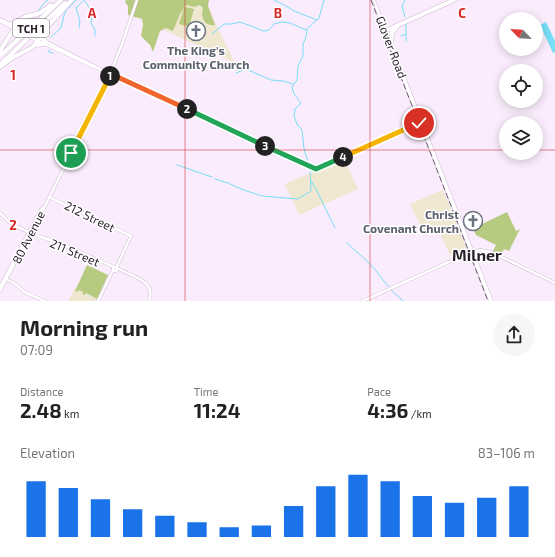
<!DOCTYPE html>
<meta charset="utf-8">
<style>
:root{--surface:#fff;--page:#f6f6f6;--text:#222;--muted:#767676;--accent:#1a73e8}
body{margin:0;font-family:"Exo 2",sans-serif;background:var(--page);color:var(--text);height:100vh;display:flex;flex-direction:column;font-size:15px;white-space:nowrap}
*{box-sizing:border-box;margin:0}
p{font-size:13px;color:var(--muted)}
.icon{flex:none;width:22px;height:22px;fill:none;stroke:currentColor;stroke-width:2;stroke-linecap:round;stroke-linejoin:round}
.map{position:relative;height:301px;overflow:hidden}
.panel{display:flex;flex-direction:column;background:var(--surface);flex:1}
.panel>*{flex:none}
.needle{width:26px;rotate:295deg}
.buttons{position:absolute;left:499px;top:12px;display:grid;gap:8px}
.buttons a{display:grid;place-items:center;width:44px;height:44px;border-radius:50%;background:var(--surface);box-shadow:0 2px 10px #0003;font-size:20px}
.pin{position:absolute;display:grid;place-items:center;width:34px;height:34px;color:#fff;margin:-17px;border:2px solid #fff;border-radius:50%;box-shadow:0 1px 4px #0007}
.km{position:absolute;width:20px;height:20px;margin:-10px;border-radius:50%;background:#222;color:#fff;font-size:11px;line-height:20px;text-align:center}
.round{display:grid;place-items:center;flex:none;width:42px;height:42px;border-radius:21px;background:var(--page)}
.head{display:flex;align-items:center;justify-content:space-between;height:68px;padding:0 20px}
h1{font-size:22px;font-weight:700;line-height:30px}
.metrics{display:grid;grid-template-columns:repeat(3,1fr);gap:6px;height:68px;padding:4px 20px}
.metrics div{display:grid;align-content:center}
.metrics b{font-size:20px;font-weight:700}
.metrics small{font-size:11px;font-weight:400}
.metrics p{font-size:11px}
.chart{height:112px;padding:8px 20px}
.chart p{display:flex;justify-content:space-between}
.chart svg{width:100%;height:72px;margin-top:4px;stroke:var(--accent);stroke-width:6}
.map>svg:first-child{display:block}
.industrial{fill:#f0e7d1}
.green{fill:#b6cb80}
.water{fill:#76def6}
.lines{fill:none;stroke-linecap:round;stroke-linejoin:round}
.stream{stroke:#76def6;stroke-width:1}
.secondary-casing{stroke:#d0b9d3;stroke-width:3.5}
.highway-casing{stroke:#d0b9d3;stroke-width:5}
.secondary{stroke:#fff;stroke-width:2.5}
.highway{stroke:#fff;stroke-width:4}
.rail{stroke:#695e6a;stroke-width:1;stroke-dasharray:6 3;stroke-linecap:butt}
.secondary-bridge-casing{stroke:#d0b9d3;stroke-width:3.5;stroke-linecap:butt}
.secondary-bridge{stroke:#fff;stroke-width:2.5}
.split-1-casing{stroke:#fff;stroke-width:8}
.split-2-casing{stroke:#fff;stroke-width:8}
.split-3-casing{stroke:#fff;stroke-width:8}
.split-4-casing{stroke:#fff;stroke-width:8}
.split-5-casing{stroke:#fff;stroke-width:8}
.split-1{stroke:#f5b400;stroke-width:5}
.split-2{stroke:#f0652b;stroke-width:5}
.split-3{stroke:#22a559;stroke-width:5}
.split-4{stroke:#22a559;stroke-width:5}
.split-5{stroke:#f5b400;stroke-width:5}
.grid{fill:none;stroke:#d62828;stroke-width:1;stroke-opacity:0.55}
.labels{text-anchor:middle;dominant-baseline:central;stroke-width:3;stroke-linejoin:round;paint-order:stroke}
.shield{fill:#fff;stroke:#686269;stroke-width:1}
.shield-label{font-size:11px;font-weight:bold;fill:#281f29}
.street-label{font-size:12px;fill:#281f29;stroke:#fff}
.worship-label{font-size:12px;font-weight:bold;fill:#5b616d;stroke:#fff}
.district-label{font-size:16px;font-weight:bold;fill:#281f29;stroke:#fff}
.grid-label{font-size:13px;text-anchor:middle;font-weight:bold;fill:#d62828;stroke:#fff;stroke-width:3;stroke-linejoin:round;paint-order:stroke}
</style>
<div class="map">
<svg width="555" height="301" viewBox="0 0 555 301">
<rect width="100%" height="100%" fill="#faecfc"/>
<g class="industrial">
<path d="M204,0L235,63L162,29L170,9Z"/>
<path d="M344,158L358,189L299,215L285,184Z"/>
<path d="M443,190L466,247L461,249L463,254L452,260L438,229L425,235L410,204Z"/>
<path d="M75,288L97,299L96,301H68Z"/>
</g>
<g class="green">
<path d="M126,0H209L208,6L215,25C205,27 200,17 203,8L201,6L199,5L195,7L186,5L185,7L194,9L189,27L179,24L184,8L180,14L173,31L166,28L160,31L153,52L150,45L141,36L143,25L142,19L128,15V6L125,2Z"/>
<path d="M507,212L516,231L520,229L509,251L504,249L501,255L493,251L496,245L476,235L471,225L480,221L482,224Z"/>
<path d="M87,265L108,275L97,299L86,293L85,295L82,294L83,292L79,290L77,292L75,291Z"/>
</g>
<path class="water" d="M546,22L555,41V52L553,53L540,25Z"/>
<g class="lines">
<g class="stream">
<path d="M84,0L92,12L91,23L95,30V36"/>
<path d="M274,0L288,7L294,11L317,20"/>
<path d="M69,8L76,0"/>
<path d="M39,10L45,2L48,0"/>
<path d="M405,17L402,6L405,0"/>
<path d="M80,28L79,25L80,21L76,8L83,1"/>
<path d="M212,34L224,24H232L240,22L264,31L269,30L274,24L282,22L290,23L306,30"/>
<path d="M401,36L406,34"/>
<path d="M51,37L61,28L64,15L68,7"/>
<path d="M406,41V24"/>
<path d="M49,50V52L53,53"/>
<path d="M236,73L246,69L271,80L283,81L293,84"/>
<path d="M177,165L212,177"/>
<path d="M309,165L304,149L302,130L297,124L294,116L295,109L301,103L294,94L292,87L297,80L298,66L303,56V44L306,37L307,29L319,18L324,0"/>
<path d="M215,179L228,183L241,189L262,196L298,199L311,191L310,169"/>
<path d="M311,181L316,189L335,228"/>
<path d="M347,243L369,263L378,273"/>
<path d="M378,274L389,287"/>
<path d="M391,290L403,301"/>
</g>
<defs>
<g id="secondary">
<path d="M374,0L385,31"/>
<path d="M0,19L22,30"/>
<path d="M0,21L20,32"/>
<path d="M32,38L312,168L316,169L406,129L418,124L421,125"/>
<path d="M45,41L110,74"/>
<path d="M49,197L131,236L116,268"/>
<path d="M0,213C3,216 6,219 9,222C18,228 46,240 57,242L114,267"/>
<circle cx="115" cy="269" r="2"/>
<path d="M117,268C130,276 157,280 149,301"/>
<path d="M6,279L14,283L26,293L45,301"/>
<path d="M0,287L42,208"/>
<path d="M0,291L42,212L108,79L122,44L137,0"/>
<path d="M98,301L113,270"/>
<path d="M363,301L464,255L480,250L491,252L555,283"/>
</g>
<g id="highway">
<path d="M454,0L385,31L491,301"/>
<path d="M11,24L25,17L40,13L51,5"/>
<path d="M43,34L42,38L46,42"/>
<path d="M391,42L392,32L397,27"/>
<path d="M35,45L44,44"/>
<path d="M0,51L18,22"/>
<path d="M0,56L61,0"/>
<path d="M2,63L65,3"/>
<path d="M0,67L12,58L33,47L47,27L72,0"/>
</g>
</defs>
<use href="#secondary" class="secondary-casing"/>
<use href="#highway" class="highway-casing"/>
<use href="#secondary" class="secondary"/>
<use href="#highway" class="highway"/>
<path class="rail" d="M371,0L488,301"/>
<defs>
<g id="secondary-bridge">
<path d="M22,30L34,36"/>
<path d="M20,32L32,38"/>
</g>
</defs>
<use href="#secondary-bridge" class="secondary-bridge-casing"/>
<use href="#secondary-bridge" class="secondary-bridge"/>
</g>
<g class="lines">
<defs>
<path id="split-1" d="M71,153L110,76"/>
<path id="split-2" d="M110,76L111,74L187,109"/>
<path id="split-3" d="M187,109L265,146"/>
<path id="split-4" d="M265,146L316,169L343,157"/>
<path id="split-5" d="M343,157L419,123"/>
</defs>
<use href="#split-1" class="split-1-casing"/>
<use href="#split-2" class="split-2-casing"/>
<use href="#split-3" class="split-3-casing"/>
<use href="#split-4" class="split-4-casing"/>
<use href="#split-5" class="split-5-casing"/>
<use href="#split-1" class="split-1"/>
<use href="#split-2" class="split-2"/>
<use href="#split-3" class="split-3"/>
<use href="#split-4" class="split-4"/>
<use href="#split-5" class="split-5"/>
</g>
<path class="grid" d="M185,0V301M370,0V301M0,150H506M536,150H555"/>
<defs>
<symbol id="church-ring" viewBox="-11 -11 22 22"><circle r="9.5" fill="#fff" stroke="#6b7280" stroke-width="1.5"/><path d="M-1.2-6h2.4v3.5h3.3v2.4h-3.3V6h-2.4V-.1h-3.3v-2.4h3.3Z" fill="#6b7280"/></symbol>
</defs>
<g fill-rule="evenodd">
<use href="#church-ring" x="185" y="20" width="22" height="22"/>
<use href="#church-ring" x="462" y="210" width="22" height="22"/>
</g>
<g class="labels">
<rect class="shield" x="13" y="19" width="36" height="18" rx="3"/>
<g class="shield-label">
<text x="31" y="28">TCH 1</text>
</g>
<g class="street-label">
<text transform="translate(392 47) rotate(69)">Glover Road</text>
<text transform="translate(90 216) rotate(26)">212 Street</text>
<text transform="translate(28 237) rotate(-63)">80 Avenue</text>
<text transform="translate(75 252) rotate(23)">211 Street</text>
</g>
<g class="worship-label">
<text x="196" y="50">The King's<tspan x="196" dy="14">Community Church</tspan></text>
<text x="459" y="214" text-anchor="end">Christ<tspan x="459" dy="14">Covenant Church</tspan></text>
</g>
<g class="district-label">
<text x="477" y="254">Milner</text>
</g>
</g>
<g class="grid-label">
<text x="92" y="18">A</text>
<text x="278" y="18">B</text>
<text x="462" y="18">C</text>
<text x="13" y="80">1</text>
<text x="13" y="230">2</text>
</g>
</svg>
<div class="buttons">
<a><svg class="needle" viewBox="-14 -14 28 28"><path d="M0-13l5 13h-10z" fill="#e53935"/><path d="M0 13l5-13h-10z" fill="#767676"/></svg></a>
<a><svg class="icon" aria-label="locate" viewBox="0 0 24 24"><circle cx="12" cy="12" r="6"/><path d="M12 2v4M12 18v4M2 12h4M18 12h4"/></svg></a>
<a><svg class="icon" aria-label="layers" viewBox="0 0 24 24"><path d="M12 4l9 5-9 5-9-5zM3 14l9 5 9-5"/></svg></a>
</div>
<div class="pin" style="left:71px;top:153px;background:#1e9e55"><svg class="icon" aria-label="arrive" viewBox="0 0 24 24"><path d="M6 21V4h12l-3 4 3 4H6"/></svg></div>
<div class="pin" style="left:419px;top:123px;background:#d93025"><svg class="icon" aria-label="check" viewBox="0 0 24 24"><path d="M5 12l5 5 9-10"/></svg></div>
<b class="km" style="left:110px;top:76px">1</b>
<b class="km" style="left:187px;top:109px">2</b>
<b class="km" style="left:265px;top:146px">3</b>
<b class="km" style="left:343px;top:157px">4</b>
</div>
<section class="panel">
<div class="head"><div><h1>Morning run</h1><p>07:09</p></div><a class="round"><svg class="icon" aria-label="share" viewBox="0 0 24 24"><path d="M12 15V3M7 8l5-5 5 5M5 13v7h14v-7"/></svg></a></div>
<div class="metrics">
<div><p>Distance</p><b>2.48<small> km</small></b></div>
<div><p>Time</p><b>11:24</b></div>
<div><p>Pace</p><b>4:36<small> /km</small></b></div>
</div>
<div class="chart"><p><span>Elevation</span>83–106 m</p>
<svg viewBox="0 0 160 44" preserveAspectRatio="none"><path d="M5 44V10M15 44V14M25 44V21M35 44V27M45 44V31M55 44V35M65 44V38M75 44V37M85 44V25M95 44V13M105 44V6M115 44V10M125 44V19M135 44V23M145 44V20M155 44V13"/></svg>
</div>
</section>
